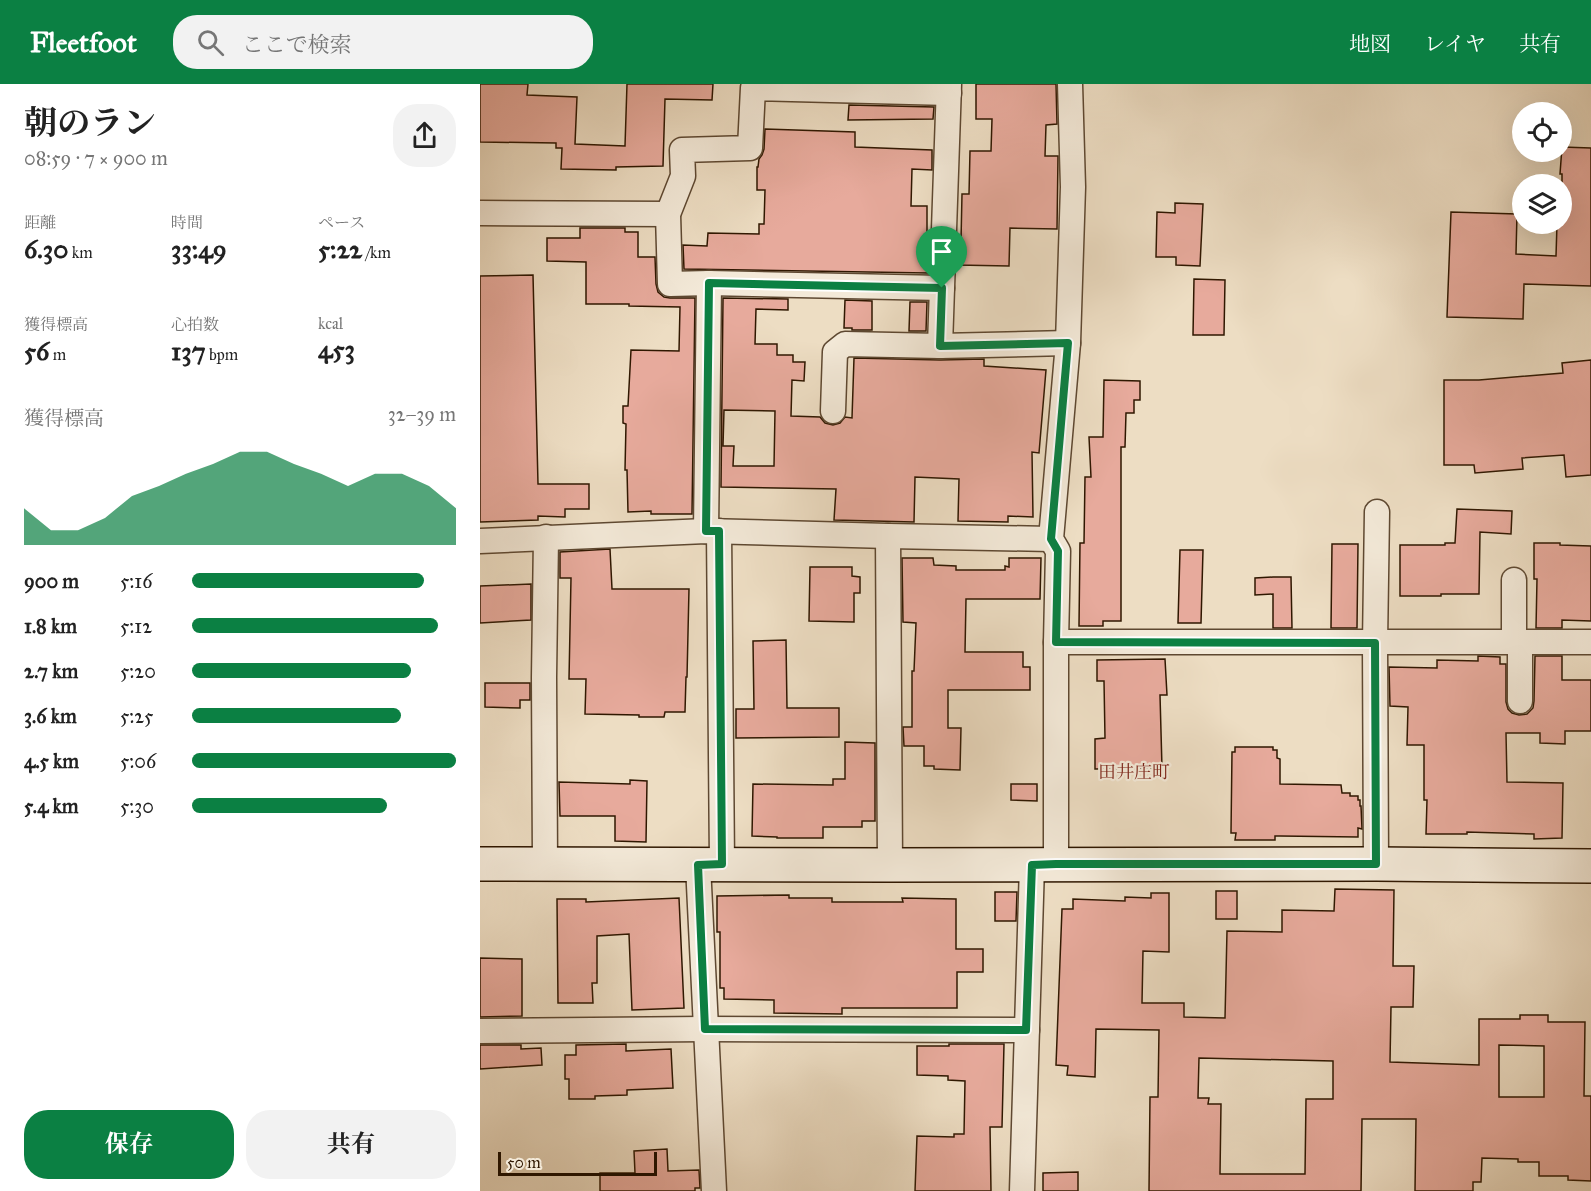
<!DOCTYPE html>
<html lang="ja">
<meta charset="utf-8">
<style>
:root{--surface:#fff;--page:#f2f2f2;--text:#222;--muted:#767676;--accent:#0b8043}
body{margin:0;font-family:"IM FELL Great Primer","Noto Serif JP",serif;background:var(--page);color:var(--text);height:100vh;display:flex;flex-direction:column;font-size:22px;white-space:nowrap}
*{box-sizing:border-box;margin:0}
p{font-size:20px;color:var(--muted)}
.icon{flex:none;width:33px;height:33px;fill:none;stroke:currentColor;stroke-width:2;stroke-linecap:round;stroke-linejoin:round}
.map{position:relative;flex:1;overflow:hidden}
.side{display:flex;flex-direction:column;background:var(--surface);width:480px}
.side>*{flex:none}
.tools{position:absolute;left:1032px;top:18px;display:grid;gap:12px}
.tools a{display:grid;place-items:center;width:60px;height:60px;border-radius:50%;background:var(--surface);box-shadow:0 6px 24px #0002;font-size:30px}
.scale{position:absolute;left:18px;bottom:15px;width:159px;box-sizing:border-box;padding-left:6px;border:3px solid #2f1700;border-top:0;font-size:16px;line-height:21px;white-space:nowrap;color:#2f1700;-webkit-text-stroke:4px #f3e9d8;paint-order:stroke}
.pin{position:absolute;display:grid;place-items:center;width:51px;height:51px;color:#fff;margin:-62px -26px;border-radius:50% 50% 50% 0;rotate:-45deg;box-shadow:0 0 6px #0007}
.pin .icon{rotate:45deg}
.round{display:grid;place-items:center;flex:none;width:63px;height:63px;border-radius:24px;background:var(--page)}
.headline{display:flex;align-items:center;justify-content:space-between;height:102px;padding:0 24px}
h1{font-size:33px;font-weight:700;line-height:45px}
.metrics{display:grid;grid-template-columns:repeat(3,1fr);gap:9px;height:102px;padding:6px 24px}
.metrics div{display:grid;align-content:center}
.metrics b{font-size:26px;font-weight:700}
.metrics small{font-size:16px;font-weight:400}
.metrics p{font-size:16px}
.chart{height:168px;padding:12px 24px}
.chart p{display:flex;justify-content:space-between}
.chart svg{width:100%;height:108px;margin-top:6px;fill:var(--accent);opacity:.7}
.action{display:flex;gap:12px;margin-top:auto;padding:12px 24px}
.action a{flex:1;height:69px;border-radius:24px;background:var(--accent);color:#fff;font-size:24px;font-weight:700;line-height:69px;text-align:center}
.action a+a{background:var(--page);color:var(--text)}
ul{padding:0 24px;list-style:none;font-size:20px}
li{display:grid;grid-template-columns:96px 72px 1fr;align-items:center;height:45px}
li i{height:15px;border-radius:8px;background:var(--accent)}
header{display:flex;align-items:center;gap:36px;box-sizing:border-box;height:84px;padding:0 30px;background:var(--accent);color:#fff}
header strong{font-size:28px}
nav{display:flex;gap:33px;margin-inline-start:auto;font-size:21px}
.search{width:420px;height:54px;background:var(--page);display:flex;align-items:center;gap:15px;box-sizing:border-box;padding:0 21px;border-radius:24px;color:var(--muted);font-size:22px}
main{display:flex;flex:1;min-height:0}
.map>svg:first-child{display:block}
.building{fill:#e7aa9c;stroke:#2f1700;stroke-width:1.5;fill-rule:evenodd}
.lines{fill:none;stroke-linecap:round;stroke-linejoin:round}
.street-casing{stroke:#5e4831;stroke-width:27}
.secondary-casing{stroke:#2f1700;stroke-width:36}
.street{stroke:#f3e9d8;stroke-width:24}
.secondary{stroke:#f3e9d8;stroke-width:33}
.route-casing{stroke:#fff;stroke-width:12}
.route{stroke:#0b8043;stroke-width:8}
.labels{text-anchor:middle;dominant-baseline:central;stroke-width:4.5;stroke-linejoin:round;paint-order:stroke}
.neighbourhood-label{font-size:18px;fill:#7a1f14;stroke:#f3e9d8}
</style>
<header>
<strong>Fleetfoot</strong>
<div class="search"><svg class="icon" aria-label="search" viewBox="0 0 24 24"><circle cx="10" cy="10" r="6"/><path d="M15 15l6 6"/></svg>ここで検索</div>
<nav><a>地図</a><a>レイヤ</a><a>共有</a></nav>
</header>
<main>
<section class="side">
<div class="headline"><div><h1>朝のラン</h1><p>08:59 · 7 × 900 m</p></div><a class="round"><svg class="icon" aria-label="share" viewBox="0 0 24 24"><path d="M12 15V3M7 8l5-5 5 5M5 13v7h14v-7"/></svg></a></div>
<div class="metrics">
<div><p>距離</p><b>6.30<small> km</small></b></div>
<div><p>時間</p><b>33:49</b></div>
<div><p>ペース</p><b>5:22<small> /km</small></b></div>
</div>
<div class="metrics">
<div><p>獲得標高</p><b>56<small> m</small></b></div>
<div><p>心拍数</p><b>137<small> bpm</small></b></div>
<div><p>kcal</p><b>453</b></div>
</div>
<div class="chart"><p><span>獲得標高</span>32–39 m</p>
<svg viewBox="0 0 160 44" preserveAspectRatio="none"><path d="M0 44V29L10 38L20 38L30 33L40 24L50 20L60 15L70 11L80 6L90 6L100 11L110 15L120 20L130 15L140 15L150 20L160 29V44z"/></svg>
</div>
<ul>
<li><b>900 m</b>5:16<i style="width:88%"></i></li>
<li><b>1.8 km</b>5:12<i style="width:93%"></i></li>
<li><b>2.7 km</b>5:20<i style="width:83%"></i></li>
<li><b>3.6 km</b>5:25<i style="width:79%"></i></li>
<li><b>4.5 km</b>5:06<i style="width:100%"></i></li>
<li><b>5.4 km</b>5:30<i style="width:74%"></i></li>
</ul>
<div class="action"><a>保存</a><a>共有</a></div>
</section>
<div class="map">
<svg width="1111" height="1107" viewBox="0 0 1111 1107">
<rect width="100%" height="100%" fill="#edddc3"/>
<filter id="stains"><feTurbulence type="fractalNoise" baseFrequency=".00333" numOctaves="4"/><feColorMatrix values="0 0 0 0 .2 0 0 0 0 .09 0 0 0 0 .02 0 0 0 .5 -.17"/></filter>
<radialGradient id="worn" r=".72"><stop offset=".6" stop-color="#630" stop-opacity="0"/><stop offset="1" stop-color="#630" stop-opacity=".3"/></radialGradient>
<g class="building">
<path d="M0,0H48L47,11L97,13L95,60L145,62L147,0H233L232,16L185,15L183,82L136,83V86L81,85L82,64H76V59L0,58Z"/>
<path d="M496,0H576L577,40L566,41L565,72H578L577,145L530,144L529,182L477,181L478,157H481L482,110H489L490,67H511L512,35H496Z"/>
<path d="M369,21L454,23L453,35L368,36Z"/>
<path d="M285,45L375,48V63L452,66V86L432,85L431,122H447V156H449L448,189L204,185L203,161L227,162L228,149L279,150V140H284L285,106H277V83H278L279,75L282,71L284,65Z"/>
<path d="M1082,63L1111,64V202L1044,200L1043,235L967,233L971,128L1037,130L1036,170L1076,172L1077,140H1082V90H1080Z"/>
<path d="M695,119L723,120L720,182L696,181V173H676L677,128L695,129Z"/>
<path d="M100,144H145V148H158V173H175L176,200L178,208L184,213L190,214H215L212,430H171V427L148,428L147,386H145L146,340L143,339V322H148L151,266L199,267L200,223L149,222V220H106V178L67,177V154H100Z"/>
<path d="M53,191L58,400H109V425H85V433L58,432V436L0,438V192Z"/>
<path d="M714,195L745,196L744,251H713Z"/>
<path d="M243,214L308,215V226L276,225L275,260H297V271H313V278H325L324,297L312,296L311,332L340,333L345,339L353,341L360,339L365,333L372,334L374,274L460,276L504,275V282L566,286L559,369L552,368L553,433L528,432V438L478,437L479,395L435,393L434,438L354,436L356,405L241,403ZM244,326L295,327L294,382H253L254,362H243Z"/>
<path d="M365,216L392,217V246H372V244H364Z"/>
<path d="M430,218H447L446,247H429Z"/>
<path d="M1111,276V391L1086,393L1084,371L1042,374L1043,385L995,389L994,381H964V296H999L1083,289L1082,279Z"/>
<path d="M624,296L660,297V316H654V329H646L645,363H641V537H623V542H599L600,459H604L605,393H611L609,353H623Z"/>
<path d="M977,425L1032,427L1031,450L1000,448L999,510H961V512H920V461H965V459H975Z"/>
<path d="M1054,459H1080V461L1111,462V537L1082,536V544H1056L1057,495H1054Z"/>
<path d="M852,460H878L877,544H851Z"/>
<path d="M130,465L132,505H209L207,593H206L205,628H185L184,633H159V631L105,630L106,595H89L91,494H80V468Z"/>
<path d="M700,466H723L721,539H698Z"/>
<path d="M422,474H453L454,481L476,482V486H525V482L529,483V474H561L560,515H486L485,568H543V583H550V606H468V644H481L480,686L454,685V682H444V662H424L423,643H432V587H434L436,539L423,538Z"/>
<path d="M330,483H372V492L380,493V509H374V538L329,537Z"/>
<path d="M793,493H811L812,544H793V510L775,511V494Z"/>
<path d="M51,500V536L0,539V502Z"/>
<path d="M306,556L307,624H359V653L256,654V625H274L273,557Z"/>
<path d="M998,572L1020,573V580H1026V618L1028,625L1032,629L1039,631L1047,630L1053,624L1054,617L1055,572H1082V596H1111V647H1085V660L1060,659V649H1026L1027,698L1083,699L1082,754L1054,755V750L987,748V750H946L947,716H944V661H927L928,623L910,622L909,583L957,584V576L998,577Z"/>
<path d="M685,575L687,611H680L682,684L615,685V655L625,654L624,597H617V576Z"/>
<path d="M5,599H50V616H40V624L5,623Z"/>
<path d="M365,658L395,659V737H382V743H343V754H297V753L272,752L273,700L353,701V695H365Z"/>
<path d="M755,663H793V666H797V674L800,675V700L861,701L862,709H870V712H878V716H880V722H881L882,745L878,744V753L800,752H795V756H755L756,749H751L752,668H755Z"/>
<path d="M150,696L167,697L166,758L135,757V732H80L79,698L150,700Z"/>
<path d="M531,700H557V717L531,716Z"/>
<path d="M855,805L914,806L913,882H934L933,923H911L910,978L999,981V935H1040V931H1068V938H1105L1104,1012H1111V1097L1088,1096V1092H1059V1078H1038V1075L1002,1074L1001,1098H993V1107H935L936,1035H882L881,1107H669L670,1013H678L679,946L616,945L615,993L587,991L588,982L576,981L582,825H593V815L645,817V813L671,814V809H689V868L663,867L662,919H704V933L745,934L747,847L802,848V826L854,827ZM1019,961L1064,962V1013H1019ZM719,974L853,977V1015H826L825,1090H740L741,1020H728L729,1014H718Z"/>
<rect x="736" y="807" width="21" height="28"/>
<path d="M515,808H537L536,837H515Z"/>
<path d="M309,811V814H352V818H423L422,814L476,815V865H503V888H477V924H362V930L294,929V916L244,915V904H240V848H237V812Z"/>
<path d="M199,814L204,924L152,926L149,850L117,852V899H112L113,919H78L77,815H106V818Z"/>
<path d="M0,874L42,875V932L0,933Z"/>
<path d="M146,960V967L191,965L193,1004L147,1006V1011L115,1012V1015H89V995H85V971H96V961Z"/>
<path d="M469,960H524L522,1043H510L511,1107H435L437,1052L474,1053V1050H484L485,997L468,996V992L437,991V962H469Z"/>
<path d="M0,961H41V965L61,964L62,981L0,985Z"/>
<path d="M187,1065L188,1087L219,1086L220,1104H215V1107H120V1089H155L154,1067Z"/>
<path d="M598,1088V1107H563V1089Z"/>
</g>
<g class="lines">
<defs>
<g id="street">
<path d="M469,0L460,262L588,259"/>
<path d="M0,129L188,130"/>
<path d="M462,204L229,199L190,200L188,130L203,92L202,66L270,64L273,4L469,9"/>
<path d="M353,327L355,268L365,260L460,262"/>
<path d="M226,447L229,199"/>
<path d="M239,447L242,780"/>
<path d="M408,452L410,781"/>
<path d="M0,457L226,447L408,452L571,455"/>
<path d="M576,558H1111"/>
<path d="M1034,558V496"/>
<path d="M1040,558V617"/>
<path d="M65,780L64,593L66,453"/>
<path d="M576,780V558L578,467L571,455L588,259L593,103L590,0"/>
<path d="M896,780L895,559L897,428"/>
<path d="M218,781L234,1107"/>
<path d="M0,947L225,945L547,946"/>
<path d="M542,1107L552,781"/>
</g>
<path id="secondary" d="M0,780L410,781L896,780L1111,782"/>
</defs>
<use href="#street" class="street-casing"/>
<use href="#secondary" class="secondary-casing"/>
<use href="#street" class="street"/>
<use href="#secondary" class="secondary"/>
</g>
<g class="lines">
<defs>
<path id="route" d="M229,199L462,204L460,262L588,259L571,455L578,467L576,558L895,559L896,780H576L552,781L546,946L225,945L218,781L242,780L239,447H226Z"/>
</defs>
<use href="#route" class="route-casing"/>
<use href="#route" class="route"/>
</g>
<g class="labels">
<g class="neighbourhood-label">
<text x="654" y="688">田井庄町</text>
</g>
</g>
<rect width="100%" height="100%" filter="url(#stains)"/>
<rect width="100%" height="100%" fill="url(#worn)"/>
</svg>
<div class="tools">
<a><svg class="icon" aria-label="locate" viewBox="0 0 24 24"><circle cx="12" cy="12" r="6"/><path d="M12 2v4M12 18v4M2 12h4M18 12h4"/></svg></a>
<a><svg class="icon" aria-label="layers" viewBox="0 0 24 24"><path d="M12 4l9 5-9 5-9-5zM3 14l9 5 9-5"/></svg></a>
</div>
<div class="scale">50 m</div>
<div class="pin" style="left:462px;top:204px;background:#1e9e55"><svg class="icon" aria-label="arrive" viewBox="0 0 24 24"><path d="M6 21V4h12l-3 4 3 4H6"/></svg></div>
</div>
</main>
